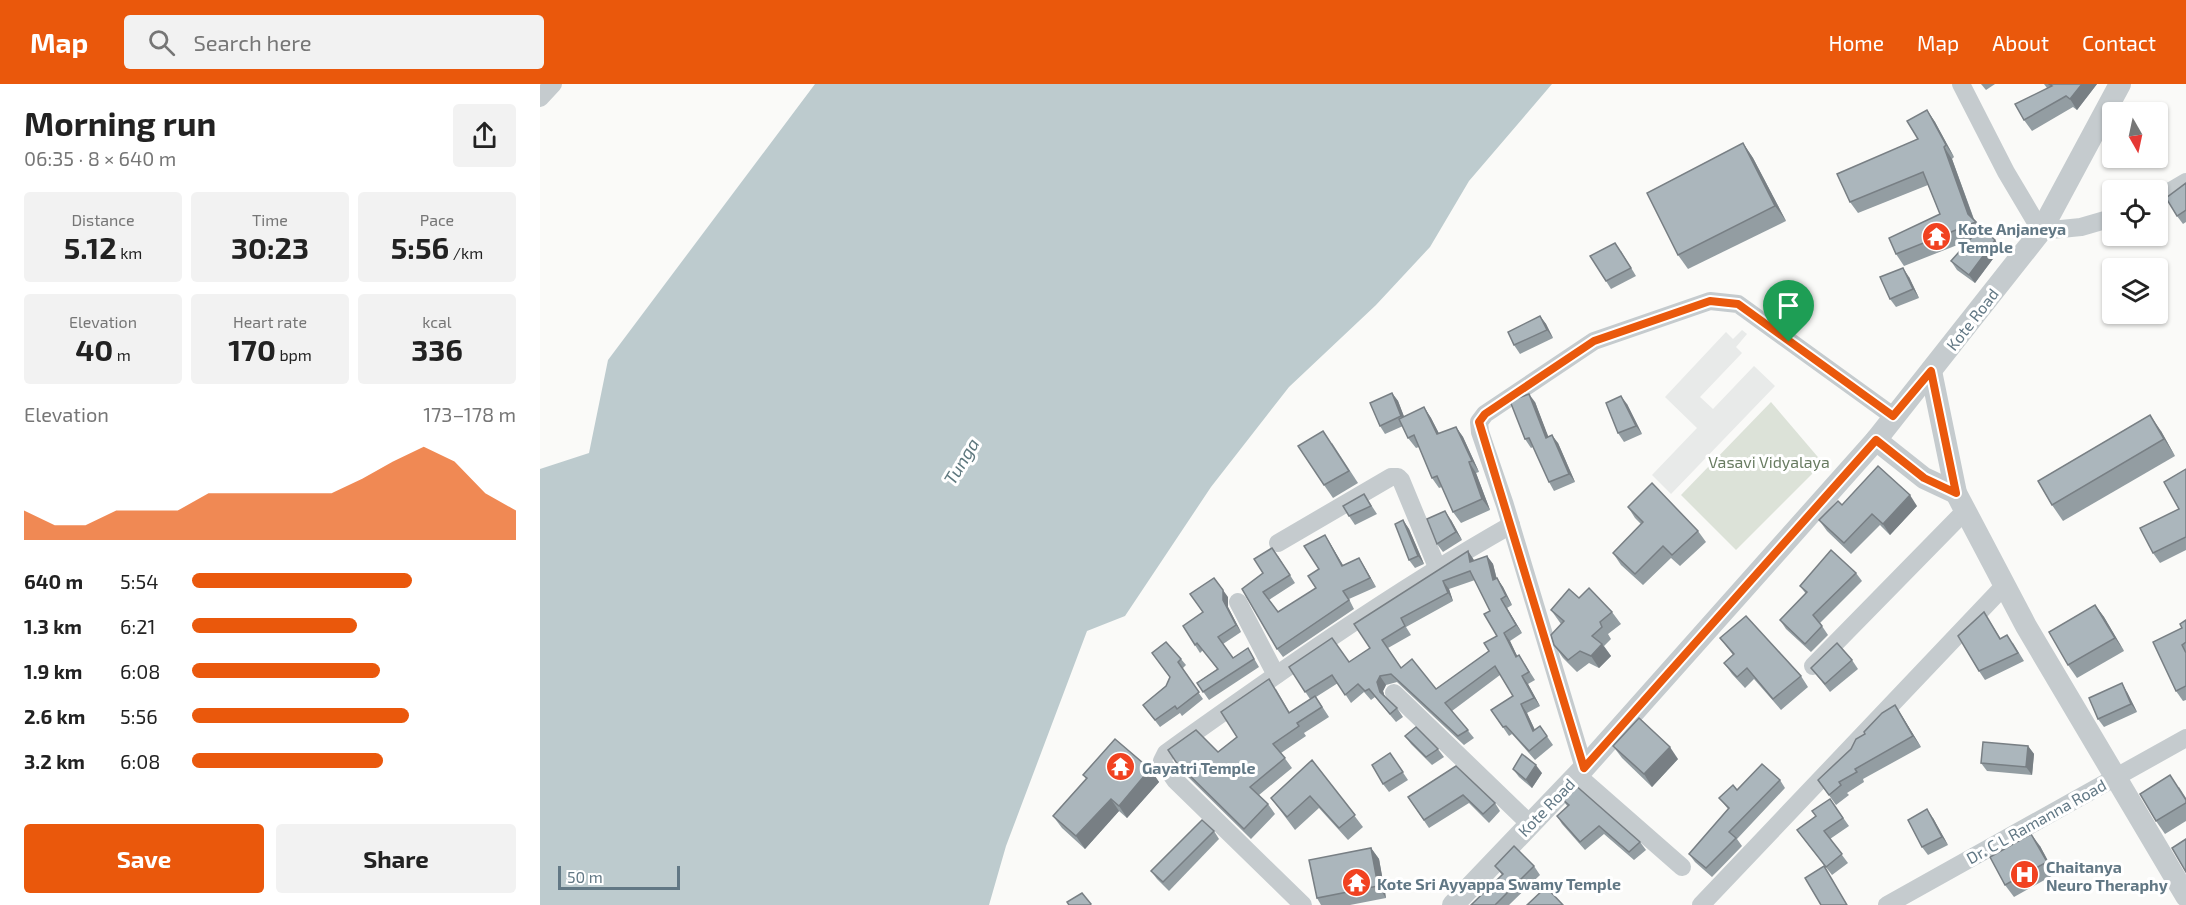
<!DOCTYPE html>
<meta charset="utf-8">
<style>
:root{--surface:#fff;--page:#f2f2f2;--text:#222;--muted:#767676;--accent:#ea580c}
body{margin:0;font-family:"Exo 2",sans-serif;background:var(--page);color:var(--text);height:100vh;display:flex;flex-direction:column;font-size:22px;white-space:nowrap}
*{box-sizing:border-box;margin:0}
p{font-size:20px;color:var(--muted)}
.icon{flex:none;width:33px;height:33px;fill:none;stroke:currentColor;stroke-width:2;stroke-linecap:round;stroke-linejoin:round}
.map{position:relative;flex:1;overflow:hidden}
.panel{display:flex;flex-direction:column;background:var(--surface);width:540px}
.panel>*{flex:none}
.needle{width:39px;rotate:171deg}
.buttons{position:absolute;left:1562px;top:18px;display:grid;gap:12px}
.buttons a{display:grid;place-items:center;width:66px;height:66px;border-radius:6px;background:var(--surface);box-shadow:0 2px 4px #0004;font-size:30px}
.scale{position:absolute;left:18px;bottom:15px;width:122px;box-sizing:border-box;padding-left:6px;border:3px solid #627885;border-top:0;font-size:16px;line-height:21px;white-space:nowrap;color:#627885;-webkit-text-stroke:4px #fff;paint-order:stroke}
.pin{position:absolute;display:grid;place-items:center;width:51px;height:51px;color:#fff;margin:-62px -26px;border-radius:50% 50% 50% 0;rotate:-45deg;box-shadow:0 0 6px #0007}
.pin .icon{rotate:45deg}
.round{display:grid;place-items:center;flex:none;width:63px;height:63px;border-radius:6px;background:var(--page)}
.overview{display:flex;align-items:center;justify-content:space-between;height:102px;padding:0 24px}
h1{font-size:33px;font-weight:700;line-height:45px}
.metrics{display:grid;grid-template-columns:repeat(3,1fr);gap:9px;height:102px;padding:6px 24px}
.metrics div{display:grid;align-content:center;border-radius:6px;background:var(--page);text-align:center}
.metrics b{font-size:30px;font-weight:700}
.metrics small{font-size:16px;font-weight:400}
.metrics p{font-size:16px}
.chart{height:168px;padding:12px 24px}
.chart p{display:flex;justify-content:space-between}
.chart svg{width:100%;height:108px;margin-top:6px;fill:var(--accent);opacity:.7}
.button{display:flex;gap:12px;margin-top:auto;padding:12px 24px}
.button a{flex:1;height:69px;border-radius:6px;background:var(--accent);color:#fff;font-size:24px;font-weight:700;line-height:69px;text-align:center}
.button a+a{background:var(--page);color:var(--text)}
ul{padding:0 24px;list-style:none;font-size:20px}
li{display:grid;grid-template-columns:96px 72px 1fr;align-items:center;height:45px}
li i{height:15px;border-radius:8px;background:var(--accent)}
header{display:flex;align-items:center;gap:36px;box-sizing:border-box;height:84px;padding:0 30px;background:var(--accent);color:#fff}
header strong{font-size:28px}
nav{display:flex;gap:33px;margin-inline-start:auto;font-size:21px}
.search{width:420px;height:54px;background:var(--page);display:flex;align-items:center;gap:15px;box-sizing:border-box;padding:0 21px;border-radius:6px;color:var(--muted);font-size:22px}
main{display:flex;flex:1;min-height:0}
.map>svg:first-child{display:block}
.built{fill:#e8eae9}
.green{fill:#dce2d8}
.water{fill:#bdcbce}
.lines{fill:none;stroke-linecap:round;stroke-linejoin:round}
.minor{stroke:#c5cbce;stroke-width:18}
.tertiary{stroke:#c5cbce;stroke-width:22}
.wall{fill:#939da2;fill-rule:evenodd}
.shaded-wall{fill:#787f84}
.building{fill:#abb6bc;stroke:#787f84;stroke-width:1.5;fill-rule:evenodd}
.route-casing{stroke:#fff;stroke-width:12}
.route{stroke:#ea580c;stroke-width:8}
.labels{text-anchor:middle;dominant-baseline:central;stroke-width:6;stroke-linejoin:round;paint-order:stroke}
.poi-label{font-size:16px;font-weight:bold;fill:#627885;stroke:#fff;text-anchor:start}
.street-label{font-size:16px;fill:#627885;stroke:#fff}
.park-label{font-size:16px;fill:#697c62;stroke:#fff}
.water-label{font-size:18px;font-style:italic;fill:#5e787e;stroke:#fff}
</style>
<header>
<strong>Map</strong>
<div class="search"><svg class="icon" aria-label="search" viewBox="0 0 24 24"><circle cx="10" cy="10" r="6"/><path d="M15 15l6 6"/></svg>Search here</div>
<nav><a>Home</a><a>Map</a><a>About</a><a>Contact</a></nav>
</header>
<main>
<section class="panel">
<div class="overview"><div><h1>Morning run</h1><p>06:35 · 8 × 640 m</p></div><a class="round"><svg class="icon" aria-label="share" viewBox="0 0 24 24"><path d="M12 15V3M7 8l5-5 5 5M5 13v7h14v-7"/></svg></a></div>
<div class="metrics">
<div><p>Distance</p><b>5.12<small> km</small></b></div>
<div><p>Time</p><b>30:23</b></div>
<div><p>Pace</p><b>5:56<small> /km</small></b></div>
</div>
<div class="metrics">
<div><p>Elevation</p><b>40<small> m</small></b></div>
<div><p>Heart rate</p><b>170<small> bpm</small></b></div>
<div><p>kcal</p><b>336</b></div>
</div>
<div class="chart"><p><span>Elevation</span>173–178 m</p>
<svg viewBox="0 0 160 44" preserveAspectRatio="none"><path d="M0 44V32L10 38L20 38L30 32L40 32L50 32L60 25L70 25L80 25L90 25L100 25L110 19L120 12L130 6L140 12L150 25L160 32V44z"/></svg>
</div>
<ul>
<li><b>640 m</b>5:54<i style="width:68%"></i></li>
<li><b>1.3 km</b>6:21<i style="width:51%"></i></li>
<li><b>1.9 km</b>6:08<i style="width:58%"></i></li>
<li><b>2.6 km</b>5:56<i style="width:67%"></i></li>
<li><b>3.2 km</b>6:08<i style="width:59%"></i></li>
</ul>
<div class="button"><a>Save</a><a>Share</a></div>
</section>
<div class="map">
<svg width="1646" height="821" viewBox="0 0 1646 821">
<rect width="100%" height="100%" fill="#fafaf8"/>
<path class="built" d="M1202,246L1207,250L1196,263L1202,269L1160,313L1173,325L1214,282L1235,302L1131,410L1112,391L1157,344L1125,313L1186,248L1193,255Z"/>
<path class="green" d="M1231,318L1283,379L1196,466L1141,411Z"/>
<path class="water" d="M275,0H1012L929,97L890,163L836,221L749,303L671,403L585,532L547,547L466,762L449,821H0V385L49,369L68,276Z"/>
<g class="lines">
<g class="minor">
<path d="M1421,0L1466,88L1501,147L1541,143L1572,134"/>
<path d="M0,14L13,0"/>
<path d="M1617,115L1646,98"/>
<path d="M738,459L851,393H858L861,396L897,483"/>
<path d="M698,518L736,591"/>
<path d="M1273,582L1425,427"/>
<path d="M854,609L990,740"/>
<path d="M1044,684L965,421L940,348L939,338L945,330L1054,257L1170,217L1198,220L1353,332"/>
<path d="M1037,691L1142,783"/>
<path d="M763,821L635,696L622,677L626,669C738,589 851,509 971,441"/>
<path d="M1161,821L1464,502"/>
<path d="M1347,821L1646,654"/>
</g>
<g class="tertiary">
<path d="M1391,287L1416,409L1486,542L1646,812"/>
<path d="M1336,356L1384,394L1416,409"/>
<path d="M913,821L1044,684L1336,356L1501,147L1580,0"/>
</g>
</g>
<g class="wall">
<path d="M1441,0H1455L1446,6Z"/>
<path d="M1504,0H1557L1537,26L1533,23L1492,47L1484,36L1507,4Z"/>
<path d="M1387,26L1395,38L1414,73L1412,75L1434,135L1461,164L1435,199L1417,186L1411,177L1430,156L1364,182L1356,170L1400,130L1388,101L1318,129L1310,118L1378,55Z"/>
<path d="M1203,59L1213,74L1246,137L1148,185L1138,171Z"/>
<path d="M1646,99V138L1643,140L1637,132Z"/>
<path d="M1081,167L1096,192L1071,205L1066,197Z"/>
<path d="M1369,193L1379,214L1356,223L1350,215Z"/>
<path d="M1000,232L1006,240L1013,254L980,270L974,261Z"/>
<path d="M852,309L858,317L864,333L884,323L891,334L899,350L916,343L923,353L939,388L936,389L950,426L921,439L913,428L902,403L899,404L892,394L879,363L876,364L868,354L863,342L845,350L840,342Z"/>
<path d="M995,318L1008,353L1018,359L1035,398L1014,407L1009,398L993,363L991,364L985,355Z"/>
<path d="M1087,320L1102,350L1084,358L1078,349Z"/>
<path d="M1621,347L1635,372L1523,437L1512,421Z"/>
<path d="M792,359L818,399L793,414L784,401Z"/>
<path d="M1646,385V466L1620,479L1613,469L1639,425Z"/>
<path d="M824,410L837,430L815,441L809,432Z"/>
<path d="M1302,421L1377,422L1350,451L1340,441L1311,470L1287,447L1279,436Z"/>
<path d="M1088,423L1158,447L1166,458L1140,482L1131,474L1103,501L1081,481L1073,469L1101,440L1095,434Z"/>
<path d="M863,436L869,445L884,480L875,484L869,476Z"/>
<path d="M911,436L922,456L903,468L897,460Z"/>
<path d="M785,451L803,481L819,474L836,503L809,515L814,525L743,573L737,565L702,505L723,489L738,472L755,499L729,516L738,528L776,504Z"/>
<path d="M928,467L934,477L947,472L953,480L957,495L963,503L972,521L967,524L982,549L970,557L977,572L979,571L995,596L988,600L1000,622L987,629L995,646L1000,642L1013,661L995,676L972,650L969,652L951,626L973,612L960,591L912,627L934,654L924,661L857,598L846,601L843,607L845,613L857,624L863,633L856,638L835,613L831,616L824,608L811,619L798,599L776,613L789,633L764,649L766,652L741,669L752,684L719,711L728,720L735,730L711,755L644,689L628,666L678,668L697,653L736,605L750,629L770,615L749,583L809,578L830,564ZM935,496L950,527L957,552L949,567L896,605L861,584L848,564L871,551L866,543L913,517L909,505Z"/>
<path d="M1316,489L1322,497L1280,539L1288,551L1271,568L1246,545L1240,536L1266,510L1260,502Z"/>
<path d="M688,513V523L701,548L683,560L693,574L708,564L719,583L669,616L657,599L677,585L663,566L660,569L655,561L663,528Z"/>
<path d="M1039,514L1072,528L1081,540L1068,550L1071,555L1064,562L1071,572L1059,584L1049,579L1037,588L1023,574L1014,561L1021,540L1011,526Z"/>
<path d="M1555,521L1564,533L1584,567L1537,594L1528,581Z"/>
<path d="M1449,536L1461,555L1473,559L1484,577L1445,596L1439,587Z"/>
<path d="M1646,536V616L1643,617L1636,607L1642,544Z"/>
<path d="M1180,554L1261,592L1268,603L1241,626L1214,595L1205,604L1192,590L1184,579L1193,571Z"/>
<path d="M612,569L641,575L646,581L642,585L663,615L642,632L640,629L620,643L603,621L626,602L630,593Z"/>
<path d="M1312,576L1318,585L1290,608L1271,584Z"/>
<path d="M1587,608L1597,628L1564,643L1558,635Z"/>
<path d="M1362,632L1381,663L1323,695L1324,698L1307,709L1309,711L1296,721L1278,696Z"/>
<path d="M865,652L898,665L904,673L892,681L871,660Z"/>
<path d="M1073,662L1138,675L1112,703L1082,674Z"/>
<path d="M1488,662L1494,670L1492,691L1447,687L1441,679Z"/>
<path d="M850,669L868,696L849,708L843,700Z"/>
<path d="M772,676L823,743L808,756L779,724L755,746L731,714Z"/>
<path d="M916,682L955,719L960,727L949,739L929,719L889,744L868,713Z"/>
<path d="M610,685L619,698L587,734L579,727L545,765L522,744L513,732L546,695L543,691Z"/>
<path d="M973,685L1002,689L992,704L979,693Z"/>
<path d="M1240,696L1245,704L1197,755L1202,762L1172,793L1155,778L1149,770L1188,725L1179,714L1197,706Z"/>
<path d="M1639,703L1646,714V737L1625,750L1616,737Z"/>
<path d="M1021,714L1100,758L1106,766L1094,776L1064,750L1045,766L1022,740L1017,732L1028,723Z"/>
<path d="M1290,715L1309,742L1290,755L1308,779L1292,791L1257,746L1276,732Z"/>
<path d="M1393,734L1408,761L1388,771L1382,763Z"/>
<path d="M674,747L679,755L629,807L617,795L611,787Z"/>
<path d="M1500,762L1515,790L1474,813L1465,801Z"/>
<path d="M831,764L839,775L846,814L810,821H781L777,814Z"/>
<path d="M955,782H994L1000,791L969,821H931L962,791Z"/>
</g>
<g class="shaded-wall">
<path d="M1542,0H1557L1537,26L1530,15Z"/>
<path d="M1387,26L1395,38L1414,73L1406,61Z"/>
<path d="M1203,59L1213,74L1246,137L1235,122Z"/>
<path d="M1404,63L1412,75L1435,139L1428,130Z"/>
<path d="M1455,156L1461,164L1435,199L1429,191Z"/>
<path d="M1363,184L1369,193L1379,214L1373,205Z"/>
<path d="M1000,232L1006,240L1013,254L1007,246Z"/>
<path d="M852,309L858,317L867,340L861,332Z"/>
<path d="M989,310L995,318L1012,362L1006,354Z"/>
<path d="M1081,312L1087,320L1102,350L1096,342Z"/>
<path d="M884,323L891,334L905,361L897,350Z"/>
<path d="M1610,331L1621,347L1635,372L1624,355Z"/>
<path d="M916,343L923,353L939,388L932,377Z"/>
<path d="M1012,351L1018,359L1035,398L1029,390Z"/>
<path d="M929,378L936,389L950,426L942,415Z"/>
<path d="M1370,411L1377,422L1350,451L1343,440Z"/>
<path d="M905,427L911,436L922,456L916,448Z"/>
<path d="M863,436L869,445L884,480L878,472Z"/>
<path d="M785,451L790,459L808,490L802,482Z"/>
<path d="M928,467L934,476L936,486L930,478Z"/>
<path d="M947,472L953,480L959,505L953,496Z"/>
<path d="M819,474L824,482L836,503L830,494Z"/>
<path d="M957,494L963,503L972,521L966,512Z"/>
<path d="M903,497L909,505L913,517L908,509Z"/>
<path d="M683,506L688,513V523L701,548L696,541L683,516Z"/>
<path d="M961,515L967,524L982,549L976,541Z"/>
<path d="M1555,521L1564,533L1584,567L1575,554Z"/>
<path d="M964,549L970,557L982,582L976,573Z"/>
<path d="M1062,560L1071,572L1059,584L1051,572Z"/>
<path d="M840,592L846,601L843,607L846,617L840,608L837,598Z"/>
<path d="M982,592L988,600L1000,622L994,614Z"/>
<path d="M1582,599L1587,608L1597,628L1591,620Z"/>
<path d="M981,620L987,629L999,655L993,647Z"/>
<path d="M1355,621L1362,632L1381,663L1373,652Z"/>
<path d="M1488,662L1494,670L1492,691L1486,683Z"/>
<path d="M1130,663L1138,675L1112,703L1104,690Z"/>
<path d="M996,681L1002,689L992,704L986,696Z"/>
<path d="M610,685L619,698L587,734L579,722Z"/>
<path d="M571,715L579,727L545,765L536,752Z"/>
<path d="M1387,725L1393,734L1408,761L1402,753Z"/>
<path d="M1491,750L1500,762L1515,790L1507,778Z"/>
<path d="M831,764L839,775L846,814L838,802Z"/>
</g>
<g class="building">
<path d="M1509,0H1542L1530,15L1526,12L1484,36L1475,20L1512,2Z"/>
<path d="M1387,26L1406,61L1404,63L1428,130L1436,138L1356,170L1349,154L1400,130L1383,88L1310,118L1297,90L1378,55L1367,37Z"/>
<path d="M1203,59L1235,122L1138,171L1107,109Z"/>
<path d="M1646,99V126L1637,132L1626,114Z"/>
<path d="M1441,143L1455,156L1429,191L1411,177Z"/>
<path d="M1075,159L1091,184L1066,197L1050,172Z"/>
<path d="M1363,184L1373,205L1350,215L1340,193Z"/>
<path d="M1000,232L1007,246L974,261L968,248Z"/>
<path d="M852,309L861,332L840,342L830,319Z"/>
<path d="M989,310L1006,354L1012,351L1029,390L1009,398L989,354L985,355L970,317Z"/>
<path d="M1081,312L1096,342L1078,349L1066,319Z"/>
<path d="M884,323L897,350L916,343L932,377L929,378L942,415L913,428L897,392L892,394L874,351L868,354L859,335Z"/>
<path d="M1610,331L1624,355L1512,421L1498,397Z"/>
<path d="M783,347L809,387L784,401L758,362Z"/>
<path d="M1338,382L1370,411L1343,440L1332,430L1304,459L1279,436L1298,417L1302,421Z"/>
<path d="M1646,385V453L1613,469L1600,444L1639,425L1624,398Z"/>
<path d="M1112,399L1158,447L1132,471L1123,462L1095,490L1073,469L1103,438L1088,423Z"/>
<path d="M824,410L831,422L809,432L803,422Z"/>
<path d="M905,427L916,448L897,460L887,435Z"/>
<path d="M863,436L878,472L869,476L855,440Z"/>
<path d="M785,451L802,482L819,474L830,494L803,507L809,516L737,565L702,505L723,489L714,475L732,464L750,491L723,508L738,528L776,504L768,492L779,485L764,462Z"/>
<path d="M1291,466L1316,489L1273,531L1282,542L1265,560L1240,536L1267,508L1260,502Z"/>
<path d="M928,467L930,478L947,472L953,496L957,494L966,512L961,515L976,541L964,549L976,573L979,571L989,588L982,592L994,614L981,620L993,647L1000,642L1007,652L989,667L966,642L963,643L951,626L973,612L955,582L905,619L928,646L918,652L851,590L840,592L837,598L840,608L857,624L850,630L829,605L825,607L818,600L805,611L792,591L765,608L749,583L792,554L809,578L830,564L814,540ZM930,487L950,527L944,530L957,552L944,559L949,567L896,605L872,575L861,584L842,556L865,542L861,534L908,509L903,497Z"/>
<path d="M674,494L683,506V516L696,541L678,553L693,574L708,564L714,575L663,608L657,599L678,585L657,559L655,561L643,542L663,528L650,510Z"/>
<path d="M1049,504L1072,528L1060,538L1062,543L1052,552L1062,560L1051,572L1040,567L1028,576L1014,561L1011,551L1024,537L1011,526L1029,505L1039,514Z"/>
<path d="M1555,521L1575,554L1528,581L1509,548Z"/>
<path d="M1444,528L1460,555L1467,551L1478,569L1439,587L1418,552Z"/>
<path d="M1206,532L1261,592L1233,615L1207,584L1197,593L1184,579L1194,570L1180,554Z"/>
<path d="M1646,536V558L1642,561L1646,569V602L1636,607L1613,558L1642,544L1640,540Z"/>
<path d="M626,558L641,575L638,578L659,608L637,625L635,622L615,636L603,621L626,602L630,593L612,569Z"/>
<path d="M1297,559L1312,576L1285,600L1271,584Z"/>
<path d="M729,595L749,629L775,612L782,623L757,639L759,642L733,660L745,674L710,703L728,720L704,745L636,678L628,666L656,646L678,668L697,653L681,628Z"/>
<path d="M1582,599L1591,620L1558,635L1549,614Z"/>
<path d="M1355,621L1373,652L1315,685L1317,688L1299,698L1301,701L1289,711L1278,696L1311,665L1316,655L1325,650L1324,648L1342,629Z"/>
<path d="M1099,634L1130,663L1104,690L1073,662Z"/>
<path d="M876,643L898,665L886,673L865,652Z"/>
<path d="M575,655L610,685L579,722L571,715L536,752L513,732L547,694L543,691Z"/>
<path d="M1443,658L1488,662L1486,683L1441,679Z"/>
<path d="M850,669L863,688L843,700L832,681Z"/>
<path d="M982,670L996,681L986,696L973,685Z"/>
<path d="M772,676L815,731L799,744L770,712L747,733L731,714Z"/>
<path d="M1222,680L1240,696L1189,748L1196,754L1166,784L1149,770L1189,724L1179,714L1193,701L1197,706Z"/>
<path d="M916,682L955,719L943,730L923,711L884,736L868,713Z"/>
<path d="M1630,691L1646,716V719L1616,737L1600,710Z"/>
<path d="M1034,700L1100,758L1089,768L1059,742L1040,758L1017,732L1029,721L1021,714Z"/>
<path d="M1290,715L1303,734L1284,747L1302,770L1286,783L1257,746L1276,732L1272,727Z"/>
<path d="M1387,725L1402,753L1382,763L1368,736Z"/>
<path d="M662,736L674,747L623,798L611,787Z"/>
<path d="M1491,750L1507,778L1465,801L1450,773Z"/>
<path d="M1646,755V788L1632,764Z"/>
<path d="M974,762L994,782L955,821H931L963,790L955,782Z"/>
<path d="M831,764L838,802L777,814L769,776Z"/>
<path d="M1284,782L1307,821H1281L1265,794Z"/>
<path d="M1006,803L1023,821H987Z"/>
<path d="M542,809L551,820L550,821H529L527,818Z"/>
</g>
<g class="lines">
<defs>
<path id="route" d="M1170,217L1198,220L1353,332L1391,287L1416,409L1384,394L1336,356L1044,684L939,338L945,330L1054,257Z"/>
</defs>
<use href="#route" class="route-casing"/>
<use href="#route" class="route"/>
</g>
<defs>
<symbol id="temple-disc" viewBox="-11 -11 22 22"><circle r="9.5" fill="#f14220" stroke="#fff"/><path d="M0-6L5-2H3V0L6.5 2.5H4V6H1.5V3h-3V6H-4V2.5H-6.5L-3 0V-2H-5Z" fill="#fff"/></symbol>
<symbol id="hospital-disc" viewBox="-11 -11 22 22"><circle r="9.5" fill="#f14220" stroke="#fff"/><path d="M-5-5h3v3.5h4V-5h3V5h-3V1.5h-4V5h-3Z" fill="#fff"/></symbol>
</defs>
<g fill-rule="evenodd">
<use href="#temple-disc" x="1380" y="136" width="33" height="33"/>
<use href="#temple-disc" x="564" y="666" width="33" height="33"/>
<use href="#hospital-disc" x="1468" y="774" width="33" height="33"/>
<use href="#temple-disc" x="800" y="782" width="33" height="33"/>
</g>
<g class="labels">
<g class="poi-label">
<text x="1418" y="144">Kote Anjaneya<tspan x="1418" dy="18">Temple</tspan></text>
<text x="602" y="683">Gayatri Temple</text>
<text x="1506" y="782">Chaitanya<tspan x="1506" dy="18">Neuro Theraphy</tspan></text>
<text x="837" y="799">Kote Sri Ayyappa Swamy Temple</text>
</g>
<g class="street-label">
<text transform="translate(1432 235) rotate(-52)">Kote Road</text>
<text transform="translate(1006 723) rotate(-46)">Kote Road</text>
<text transform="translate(1496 737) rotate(-29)">Dr. C L Ramanna Road</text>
</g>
<g class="park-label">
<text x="1229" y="377">Vasavi Vidyalaya</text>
</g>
<g class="water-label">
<text transform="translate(421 377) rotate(-59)">Tunga</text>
</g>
</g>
</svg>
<div class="buttons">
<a><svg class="needle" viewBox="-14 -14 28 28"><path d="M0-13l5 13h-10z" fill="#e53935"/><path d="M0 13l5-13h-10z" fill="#767676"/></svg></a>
<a><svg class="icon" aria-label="locate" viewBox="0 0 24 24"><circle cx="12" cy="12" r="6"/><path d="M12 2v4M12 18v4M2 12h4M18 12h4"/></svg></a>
<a><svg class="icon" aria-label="layers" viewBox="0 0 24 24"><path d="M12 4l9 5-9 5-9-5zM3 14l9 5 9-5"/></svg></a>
</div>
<div class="scale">50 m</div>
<div class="pin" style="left:1249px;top:258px;background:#1e9e55"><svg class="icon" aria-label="arrive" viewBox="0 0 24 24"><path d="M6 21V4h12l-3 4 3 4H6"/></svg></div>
</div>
</main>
